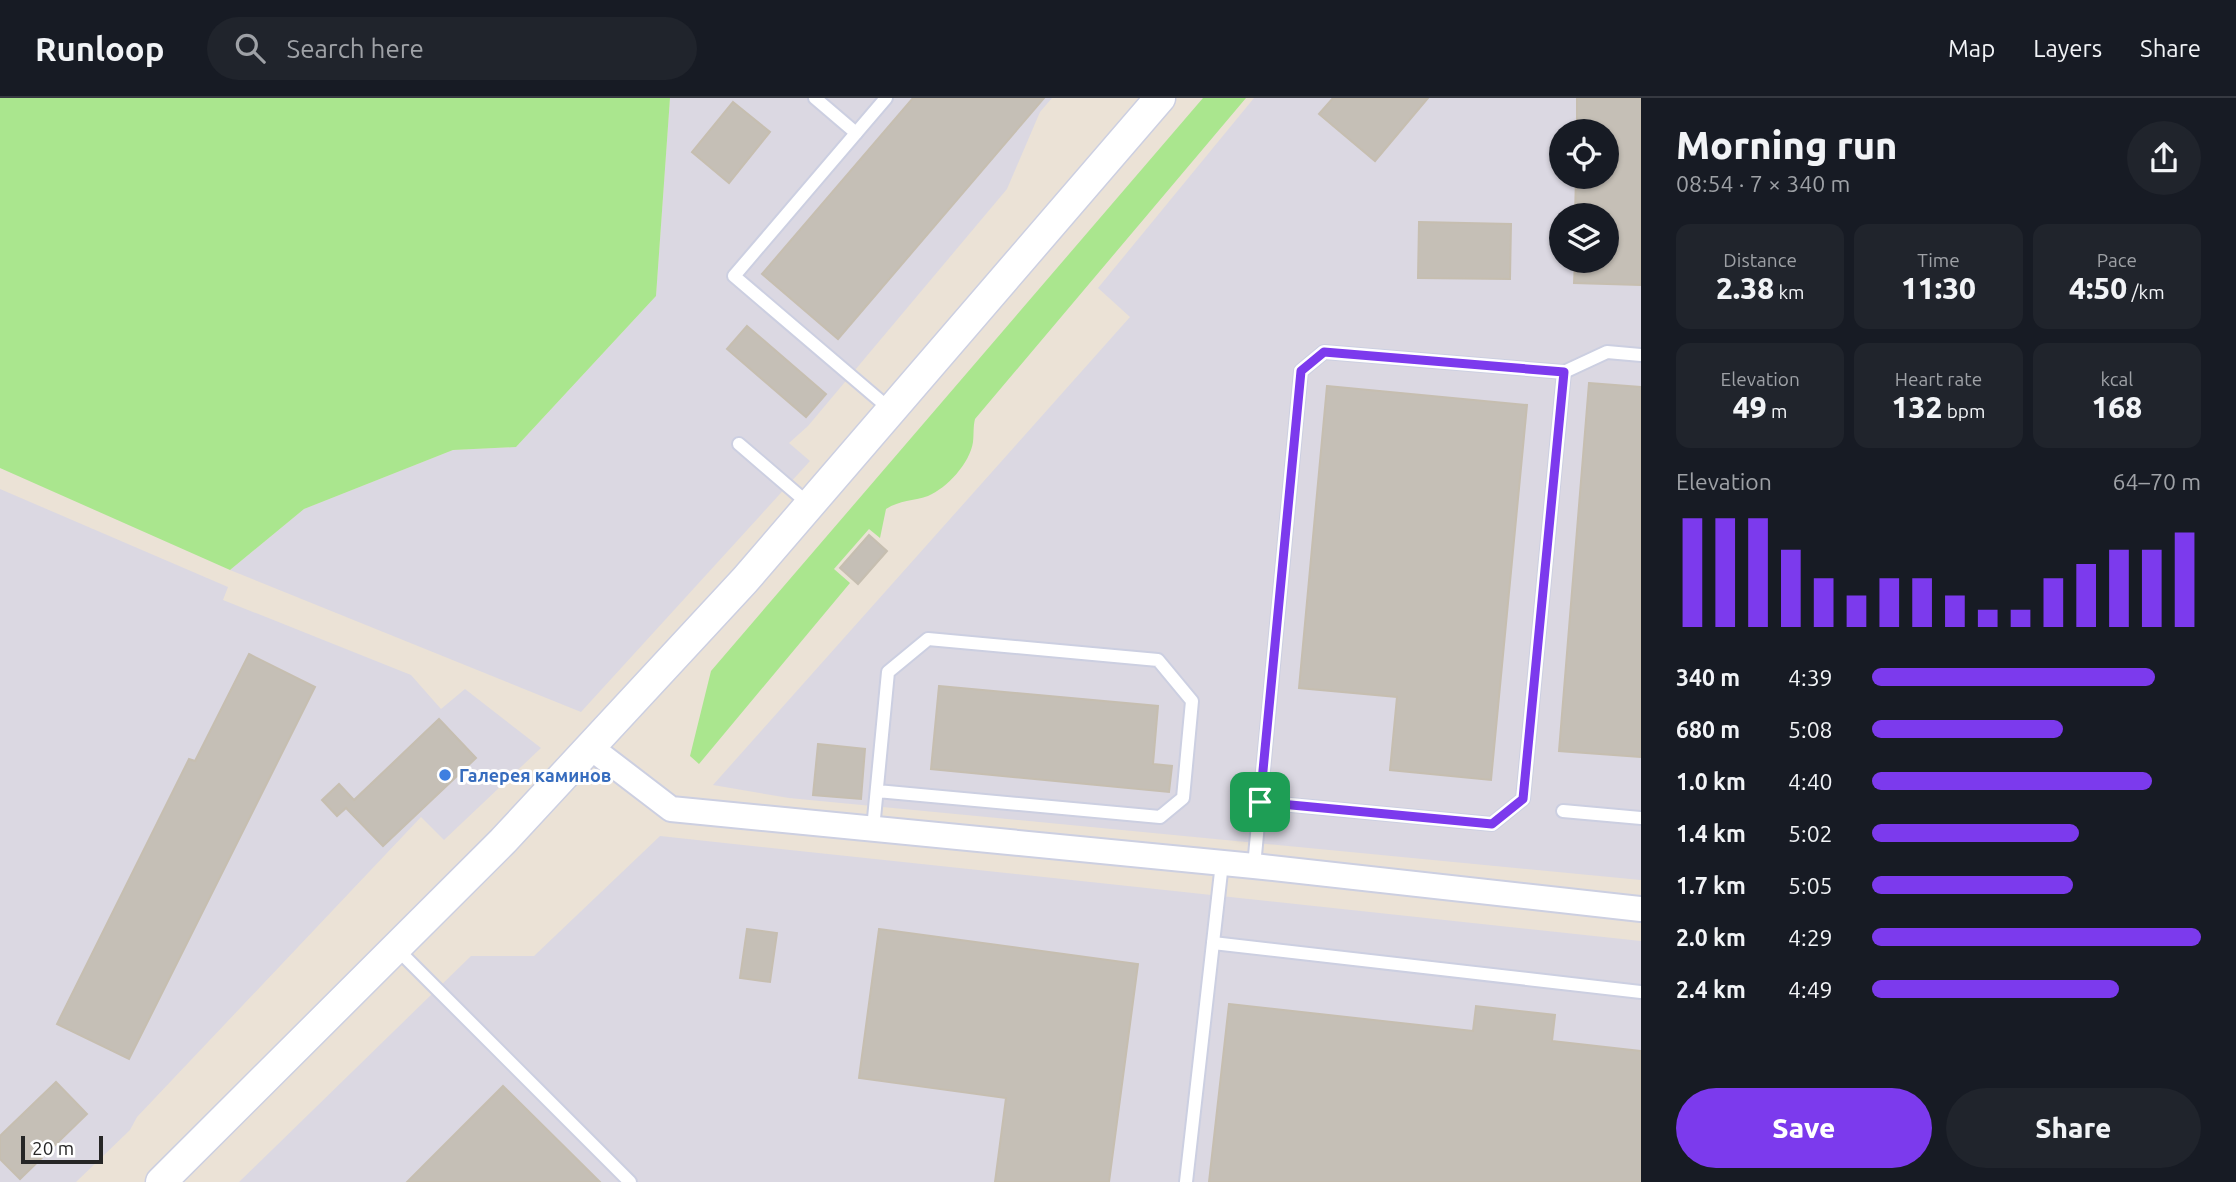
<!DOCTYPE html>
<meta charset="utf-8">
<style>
:root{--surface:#171b24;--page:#20242c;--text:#f1f3f6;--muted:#9ea1a6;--line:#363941;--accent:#7c3aed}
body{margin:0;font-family:Ubuntu,sans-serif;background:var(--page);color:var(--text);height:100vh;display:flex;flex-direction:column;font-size:26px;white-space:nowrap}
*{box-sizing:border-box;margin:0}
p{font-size:23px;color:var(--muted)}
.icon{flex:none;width:38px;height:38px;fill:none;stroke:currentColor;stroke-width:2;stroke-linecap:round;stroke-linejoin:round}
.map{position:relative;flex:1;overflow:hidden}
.drawer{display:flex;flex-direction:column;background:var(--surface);width:595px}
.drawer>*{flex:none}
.controls{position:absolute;left:1549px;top:21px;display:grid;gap:14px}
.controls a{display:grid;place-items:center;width:70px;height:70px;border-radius:50%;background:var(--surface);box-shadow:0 2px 5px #0004;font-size:35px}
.scale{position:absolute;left:21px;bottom:18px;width:82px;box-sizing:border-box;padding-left:7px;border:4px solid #262626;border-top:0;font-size:19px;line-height:24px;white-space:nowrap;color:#262626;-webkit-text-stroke:5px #fff;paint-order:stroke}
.pin{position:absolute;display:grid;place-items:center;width:60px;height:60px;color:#fff;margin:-30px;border-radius:14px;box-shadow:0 4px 10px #0006}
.round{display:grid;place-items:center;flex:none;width:74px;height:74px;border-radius:37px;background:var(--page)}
.headline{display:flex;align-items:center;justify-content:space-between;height:119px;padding:0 35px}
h1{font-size:38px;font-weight:800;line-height:52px}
.stats{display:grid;grid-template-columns:repeat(3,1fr);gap:10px;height:119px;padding:7px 35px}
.stats div{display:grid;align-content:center;border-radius:14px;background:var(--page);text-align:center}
.stats b{font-size:30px;font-weight:800}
.stats small{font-size:19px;font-weight:400}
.stats p{font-size:19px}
.chart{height:196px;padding:14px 35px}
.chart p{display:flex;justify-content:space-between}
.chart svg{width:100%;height:126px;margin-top:7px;stroke:var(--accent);stroke-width:6}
.button{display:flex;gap:14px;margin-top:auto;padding:14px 35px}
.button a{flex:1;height:80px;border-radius:42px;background:var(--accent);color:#fff;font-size:28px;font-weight:800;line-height:80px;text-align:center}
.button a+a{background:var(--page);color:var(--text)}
ul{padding:0 35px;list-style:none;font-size:23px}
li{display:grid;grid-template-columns:112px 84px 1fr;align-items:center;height:52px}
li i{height:18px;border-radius:9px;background:var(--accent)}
header{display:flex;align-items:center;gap:42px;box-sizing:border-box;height:98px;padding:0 35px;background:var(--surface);border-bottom:2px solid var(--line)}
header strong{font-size:33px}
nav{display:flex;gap:38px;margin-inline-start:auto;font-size:24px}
.search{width:490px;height:63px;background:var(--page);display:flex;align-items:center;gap:18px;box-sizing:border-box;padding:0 24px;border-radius:38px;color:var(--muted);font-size:26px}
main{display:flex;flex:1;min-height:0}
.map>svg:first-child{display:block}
.industrial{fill:#dbd8e2;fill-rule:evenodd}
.green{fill:#aae68e}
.building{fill:#c5bfb6;stroke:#c6beb0;stroke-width:2}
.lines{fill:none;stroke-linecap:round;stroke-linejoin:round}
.service-casing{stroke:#cccfe1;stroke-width:16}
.minor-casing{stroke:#cccfe1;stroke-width:28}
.tertiary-casing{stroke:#cccfe1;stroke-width:33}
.service{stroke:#fff;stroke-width:12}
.minor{stroke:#fff;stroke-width:24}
.tertiary{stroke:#fff;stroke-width:30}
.route-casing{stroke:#fff;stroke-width:14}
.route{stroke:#7c3aed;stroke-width:9}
.shop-dot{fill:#3f7fe0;stroke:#fff;stroke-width:2.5}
.labels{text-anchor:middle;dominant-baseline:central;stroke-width:6;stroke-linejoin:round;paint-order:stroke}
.shop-label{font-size:18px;font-weight:bold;fill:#366cbe;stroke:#fff;text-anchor:start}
</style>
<header>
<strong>Runloop</strong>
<div class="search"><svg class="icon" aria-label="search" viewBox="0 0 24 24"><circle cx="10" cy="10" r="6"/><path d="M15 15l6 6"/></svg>Search here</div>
<nav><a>Map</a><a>Layers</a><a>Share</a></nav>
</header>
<main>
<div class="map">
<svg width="1641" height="1084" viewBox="0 0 1641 1084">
<rect width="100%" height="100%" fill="#ebe2d6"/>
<g class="industrial">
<path d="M670,0H1052L1040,14L1007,91L808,328L789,345L810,363L581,614L230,472L304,411L453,352L516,349L656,198Z"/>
<path d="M1254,0H1641V782L789,700L713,687L1130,219L1098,190ZM1561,33H1606V79H1561ZM1561,117H1606V163H1561Z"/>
<path d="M0,391L228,489L223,502L411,577L441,611L465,591L541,650L444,742L421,719L137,1019L130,1032L76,1084H0Z"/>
<path d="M660,738L1641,843V1084H239L471,858H534Z"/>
</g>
<g class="green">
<path d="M0,0H670L656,198L516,349L453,352L304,411L230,472L0,370Z"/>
<path d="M1203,0H1246L975,321C973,329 974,336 973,344C970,365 947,390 928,398C913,403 900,402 886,411L880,440L869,431L834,471L850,485L699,666L690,658L711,573Z"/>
</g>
<g class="building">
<path d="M913,0H1044L838,241L762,176Z"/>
<path d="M1333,0H1428L1375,63L1319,16Z"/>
<path d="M1577,0H1641V187L1574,185L1575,163H1606V117H1575L1576,79H1606V33H1577Z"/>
<path d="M733,4L770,34L729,85L692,54Z"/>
<path d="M1419,124L1511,126L1510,181L1418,180Z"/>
<path d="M747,228L826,296L806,319L727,251Z"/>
<path d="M1589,285L1641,289V659L1559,653Z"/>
<path d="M1327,288L1527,307L1491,682L1390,672L1397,599L1299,590Z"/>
<path d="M869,437L887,453L858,486L840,470Z"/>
<path d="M249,556L315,589L129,961L57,926L189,661L195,663Z"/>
<path d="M939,588L1158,608L1153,666L1172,668L1169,694L931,671Z"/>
<path d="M439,621L476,660L383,748L346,710L337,718L322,702L339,686L354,702Z"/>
<path d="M818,646L865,651L861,701L813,697Z"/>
<path d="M747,831L777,835L770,884L740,880Z"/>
<path d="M879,831L1138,866L1109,1084H995L1006,1000L859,980Z"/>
<path d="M1229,906L1473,933L1476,908L1555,917L1552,943L1641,953V1084H1209Z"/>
<path d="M56,984L87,1016L20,1081L0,1061V1038Z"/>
<path d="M503,988L600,1084H407Z"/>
</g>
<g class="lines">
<defs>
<g id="service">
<path d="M815,0L856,35"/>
<path d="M886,0L734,178L891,312"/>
<path d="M739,346L810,407"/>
<path d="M1260,704L1492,726L1523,701L1564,274"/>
<path d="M1563,713L1641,720"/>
<path d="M873,731L888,574L928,541L1158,562L1192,603L1183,700L1160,719L877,693"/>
<path d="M1254,768L1301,273L1324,254L1564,274L1607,254L1641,257"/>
<path d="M1213,845L1641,894"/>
<path d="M396,850L630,1084"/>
<path d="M1186,1084L1222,765"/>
</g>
<path id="minor" d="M590,649L671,711L1254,768L1641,811"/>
<path id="tertiary" d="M161,1084L503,743L745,482L1160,0"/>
</defs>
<use href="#service" class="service-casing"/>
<use href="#minor" class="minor-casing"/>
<use href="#tertiary" class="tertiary-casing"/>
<use href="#service" class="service"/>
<use href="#minor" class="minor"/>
<use href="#tertiary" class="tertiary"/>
</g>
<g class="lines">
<defs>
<path id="route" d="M1324,254L1564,274L1523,701L1492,726L1260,704L1301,273Z"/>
</defs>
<use href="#route" class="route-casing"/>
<use href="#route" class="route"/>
</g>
<circle class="shop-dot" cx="445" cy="677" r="7"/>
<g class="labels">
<g class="shop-label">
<text x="459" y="677">Галерея каминов</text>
</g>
</g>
</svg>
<div class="controls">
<a><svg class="icon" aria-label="locate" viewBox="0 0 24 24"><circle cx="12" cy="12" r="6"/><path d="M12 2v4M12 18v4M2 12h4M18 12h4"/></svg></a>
<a><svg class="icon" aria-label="layers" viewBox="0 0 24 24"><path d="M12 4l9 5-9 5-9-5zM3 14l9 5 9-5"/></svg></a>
</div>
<div class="scale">20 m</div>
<div class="pin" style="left:1260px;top:704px;background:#1e9e55"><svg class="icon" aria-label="arrive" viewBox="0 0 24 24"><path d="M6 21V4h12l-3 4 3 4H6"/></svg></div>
</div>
<section class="drawer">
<div class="headline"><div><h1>Morning run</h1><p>08:54 · 7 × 340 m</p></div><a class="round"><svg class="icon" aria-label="share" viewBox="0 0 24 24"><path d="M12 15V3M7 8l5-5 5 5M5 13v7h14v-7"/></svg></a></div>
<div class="stats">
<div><p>Distance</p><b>2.38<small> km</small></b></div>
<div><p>Time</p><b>11:30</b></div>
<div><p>Pace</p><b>4:50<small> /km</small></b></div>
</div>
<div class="stats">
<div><p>Elevation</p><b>49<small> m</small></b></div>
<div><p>Heart rate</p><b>132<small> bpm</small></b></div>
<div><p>kcal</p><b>168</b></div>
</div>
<div class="chart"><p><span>Elevation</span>64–70 m</p>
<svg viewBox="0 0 160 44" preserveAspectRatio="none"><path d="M5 44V6M15 44V6M25 44V6M35 44V17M45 44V27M55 44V33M65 44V27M75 44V27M85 44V33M95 44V38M105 44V38M115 44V27M125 44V22M135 44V17M145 44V17M155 44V11"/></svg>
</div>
<ul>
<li><b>340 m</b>4:39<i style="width:86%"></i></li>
<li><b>680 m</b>5:08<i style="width:58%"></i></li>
<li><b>1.0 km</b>4:40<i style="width:85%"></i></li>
<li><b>1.4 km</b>5:02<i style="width:63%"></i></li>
<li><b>1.7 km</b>5:05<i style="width:61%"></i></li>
<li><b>2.0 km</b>4:29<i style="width:100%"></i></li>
<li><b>2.4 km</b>4:49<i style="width:75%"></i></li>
</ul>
<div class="button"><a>Save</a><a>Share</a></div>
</section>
</main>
